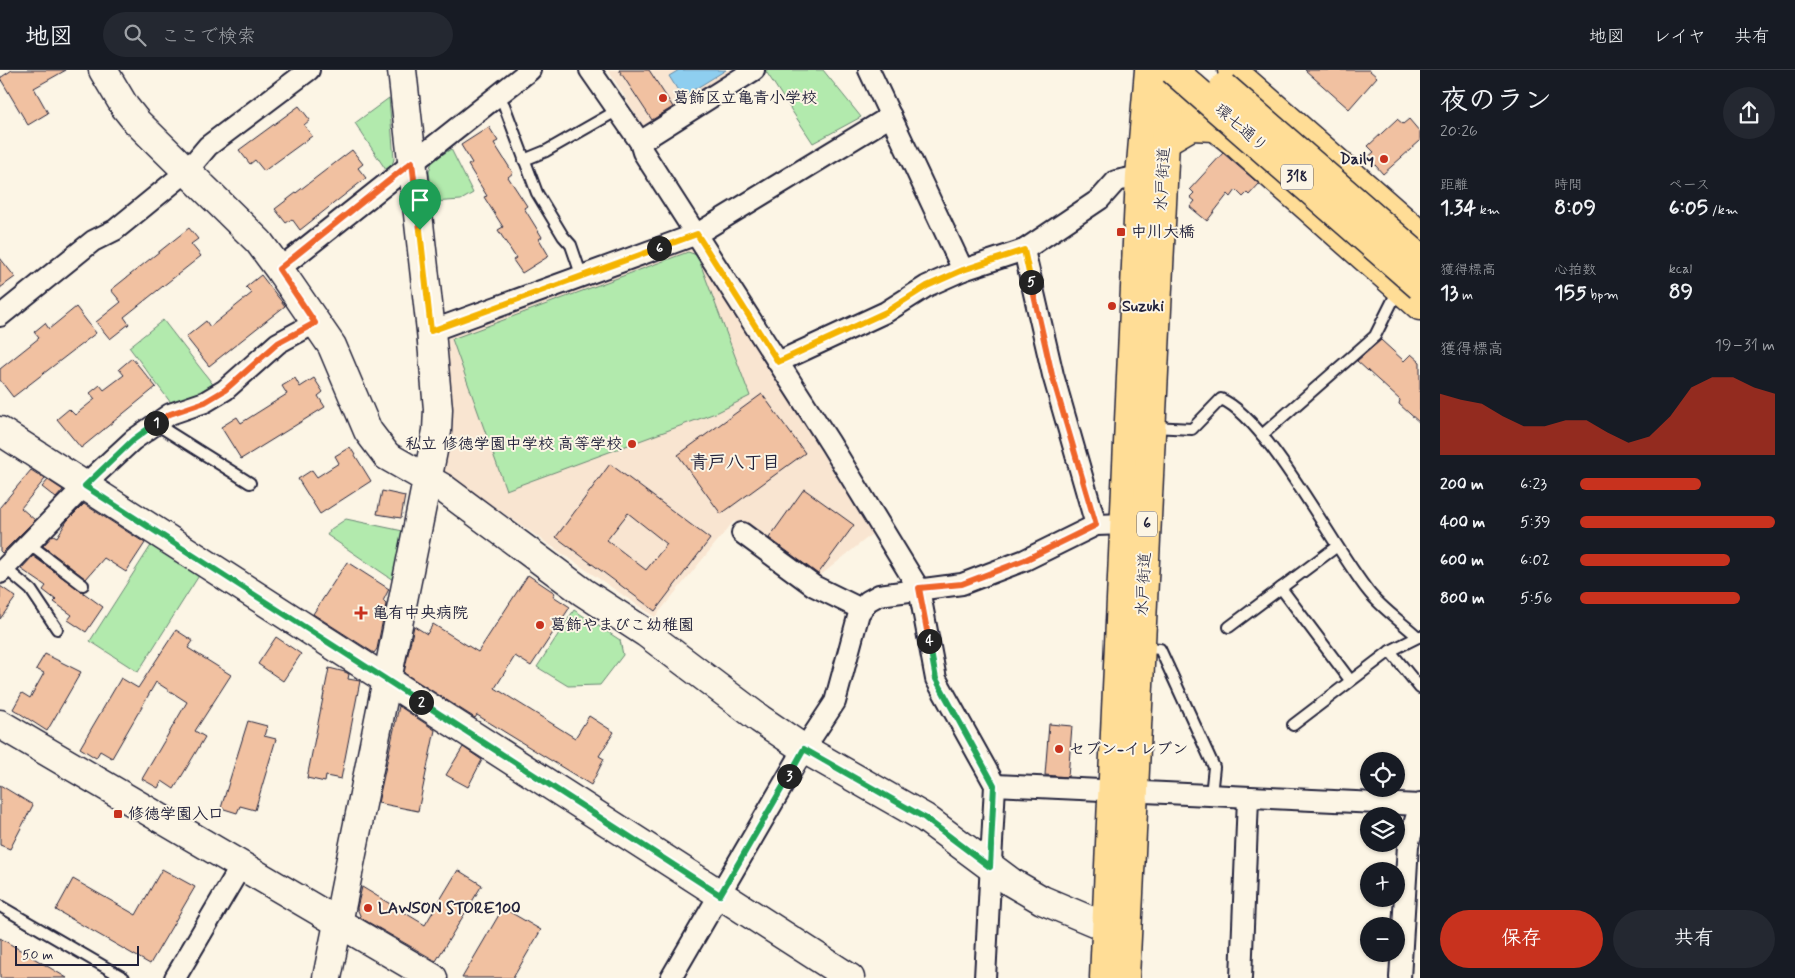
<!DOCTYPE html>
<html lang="ja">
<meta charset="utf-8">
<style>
:root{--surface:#171b24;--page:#242831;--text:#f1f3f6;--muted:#9ea1a6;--line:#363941;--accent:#c8321e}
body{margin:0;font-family:Mynerve,"Klee One",sans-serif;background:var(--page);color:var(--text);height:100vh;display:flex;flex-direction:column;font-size:19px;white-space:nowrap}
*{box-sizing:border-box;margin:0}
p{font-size:16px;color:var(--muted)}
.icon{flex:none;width:28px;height:28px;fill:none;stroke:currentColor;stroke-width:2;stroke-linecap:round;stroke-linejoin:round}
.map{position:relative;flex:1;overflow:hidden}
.side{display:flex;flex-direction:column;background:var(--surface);width:375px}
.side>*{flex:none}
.fabs{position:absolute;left:1360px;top:682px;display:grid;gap:10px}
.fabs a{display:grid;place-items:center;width:45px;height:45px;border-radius:50%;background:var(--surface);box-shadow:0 1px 4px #0004;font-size:25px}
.scale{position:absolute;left:15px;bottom:12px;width:124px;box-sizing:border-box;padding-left:5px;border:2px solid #22223b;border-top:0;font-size:14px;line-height:18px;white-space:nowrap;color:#22223b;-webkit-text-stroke:4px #fcf5e5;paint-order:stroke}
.pin{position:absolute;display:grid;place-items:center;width:42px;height:42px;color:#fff;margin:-51px -21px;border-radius:50% 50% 50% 0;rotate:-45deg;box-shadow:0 0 5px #0007}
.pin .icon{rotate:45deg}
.km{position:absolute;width:25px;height:25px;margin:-12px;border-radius:50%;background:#222;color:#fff;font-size:14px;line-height:25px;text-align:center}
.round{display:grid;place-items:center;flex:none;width:52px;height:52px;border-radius:26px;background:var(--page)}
.headline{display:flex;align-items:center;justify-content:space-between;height:85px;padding:0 20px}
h1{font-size:28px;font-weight:800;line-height:38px}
.stats{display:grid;grid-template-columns:repeat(3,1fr);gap:8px;height:85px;padding:5px 20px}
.stats div{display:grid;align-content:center}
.stats b{font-size:21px;font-weight:800}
.stats small{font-size:14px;font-weight:400}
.stats p{font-size:14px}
.chart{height:140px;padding:10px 20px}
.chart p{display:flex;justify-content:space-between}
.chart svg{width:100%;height:90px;margin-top:5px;fill:var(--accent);opacity:.7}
.primary-button{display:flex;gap:10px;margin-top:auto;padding:10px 20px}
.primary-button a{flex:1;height:58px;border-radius:30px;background:var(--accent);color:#fff;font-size:20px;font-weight:800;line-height:58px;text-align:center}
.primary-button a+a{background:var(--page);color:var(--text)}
ul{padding:0 20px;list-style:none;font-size:16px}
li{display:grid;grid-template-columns:80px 60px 1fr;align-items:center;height:38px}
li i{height:12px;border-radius:6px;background:var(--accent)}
header{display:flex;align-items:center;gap:30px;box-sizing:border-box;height:70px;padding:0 25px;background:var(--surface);border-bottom:1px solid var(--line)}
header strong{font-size:24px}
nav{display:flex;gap:28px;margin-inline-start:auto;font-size:18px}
.search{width:350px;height:45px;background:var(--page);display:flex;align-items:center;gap:12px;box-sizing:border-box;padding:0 18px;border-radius:28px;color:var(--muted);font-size:19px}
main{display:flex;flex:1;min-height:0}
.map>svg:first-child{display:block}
.built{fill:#f9e5d1}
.green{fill:#b2eaad;stroke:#6a8674}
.water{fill:#8eceef;stroke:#6389a7}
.building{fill:#f1c1a1;stroke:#22223b;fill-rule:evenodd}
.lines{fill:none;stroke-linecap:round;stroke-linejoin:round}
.lane-casing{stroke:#22223b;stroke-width:14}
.street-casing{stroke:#22223b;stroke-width:24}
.secondary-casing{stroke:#22223b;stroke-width:31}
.primary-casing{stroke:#22223b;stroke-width:31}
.highway-casing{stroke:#22223b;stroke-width:31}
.lane{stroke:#fcf5e5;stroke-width:10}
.street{stroke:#fcf5e5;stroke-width:20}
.secondary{stroke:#fcf5e5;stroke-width:28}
.primary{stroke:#ffdd96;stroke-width:28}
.highway{stroke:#ffdd96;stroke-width:28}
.primary-bridge-casing{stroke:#22223b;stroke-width:31;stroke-linecap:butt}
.primary-bridge{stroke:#ffdd96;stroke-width:28}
.split-1-casing{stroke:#fff;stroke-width:10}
.split-2-casing{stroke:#fff;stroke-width:10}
.split-3-casing{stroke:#fff;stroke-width:10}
.split-4-casing{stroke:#fff;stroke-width:10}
.split-5-casing{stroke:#fff;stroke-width:10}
.split-6-casing{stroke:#fff;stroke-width:10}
.split-7-casing{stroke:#fff;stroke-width:10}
.split-1{stroke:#f0652b;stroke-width:6}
.split-2{stroke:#22a559;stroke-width:6}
.split-3{stroke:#22a559;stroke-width:6}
.split-4{stroke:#22a559;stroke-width:6}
.split-5{stroke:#f0652b;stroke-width:6}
.split-6{stroke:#f5b400;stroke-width:6}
.split-7{stroke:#f5b400;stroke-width:6}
.poi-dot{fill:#c8321e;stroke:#fcf5e5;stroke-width:2}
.labels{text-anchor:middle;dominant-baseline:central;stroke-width:4;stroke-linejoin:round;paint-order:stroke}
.shield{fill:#fcf5e5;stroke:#63616e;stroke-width:1}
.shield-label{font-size:15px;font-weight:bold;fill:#22223b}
.poi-label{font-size:16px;font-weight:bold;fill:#22223b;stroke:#fcf5e5;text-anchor:start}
.street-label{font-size:16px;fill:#22223b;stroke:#fcf5e5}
.neighbourhood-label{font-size:18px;font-weight:bold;fill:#22223b;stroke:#fcf5e5}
</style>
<header>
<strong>地図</strong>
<div class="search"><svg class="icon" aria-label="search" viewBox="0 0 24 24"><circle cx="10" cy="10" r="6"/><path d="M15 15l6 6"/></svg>ここで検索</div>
<nav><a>地図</a><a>レイヤ</a><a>共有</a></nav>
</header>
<main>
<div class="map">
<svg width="1420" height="908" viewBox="0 0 1420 908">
<rect width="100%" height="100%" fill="#fcf5e5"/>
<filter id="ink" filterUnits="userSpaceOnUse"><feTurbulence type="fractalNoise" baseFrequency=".02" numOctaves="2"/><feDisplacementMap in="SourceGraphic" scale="10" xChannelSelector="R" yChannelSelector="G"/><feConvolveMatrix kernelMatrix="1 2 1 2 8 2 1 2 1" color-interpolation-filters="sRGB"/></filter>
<g filter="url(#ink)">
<g class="built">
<path d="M608,0H747L645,59Z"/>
<path d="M687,178L697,181L872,464L816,509L734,451L655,547L442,401L452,346L445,273L448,267Z"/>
</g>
<g class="green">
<path d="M765,0H823L861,47L813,73Z"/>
<path d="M389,28L394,89L392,95L386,100L355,53Z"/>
<path d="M451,79L473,123L461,130L433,132L429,102L432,91Z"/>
<path d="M688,182L697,185L750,326L718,342L506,420L452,269Z"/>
<path d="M163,250L215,317L202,324L171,333L129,277Z"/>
<path d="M346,449L403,461L393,510L327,465L331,459Z"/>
<path d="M152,474L200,504L138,602L90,571Z"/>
<path d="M574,540L620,570L623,585L600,615L568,616L537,597Z"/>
</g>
<path class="water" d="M679,0H726L682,27L669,6Z"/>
<g class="building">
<path d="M12,0H66L34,18L48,43L28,55L0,8Z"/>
<path d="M619,0H649L673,37L652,50Z"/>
<path d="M1305,0H1369L1377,7L1349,39Z"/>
<path d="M299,36L310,50L304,55L312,66L264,101L255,90L250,94L239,80Z"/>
<path d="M1397,49L1403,54L1409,49L1420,62V71L1383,104L1368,87L1374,82L1368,76Z"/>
<path d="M489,57L498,71L494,73L513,103L508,107L527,136L524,138L542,167L539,169L549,186L522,203L513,190L516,188L498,160L503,157L484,127L487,126L468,95L472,93L461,75Z"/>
<path d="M352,80L363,94L358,98L366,108L300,160L292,149L286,153L275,139Z"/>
<path d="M1223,83L1259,114L1249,125L1247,123L1243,127L1236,120L1231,127L1228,124L1207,151L1190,137L1195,131L1190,127L1194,123L1190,119Z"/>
<path d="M189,158L198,169L191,174L201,186L124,247L129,254L110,269L96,252L121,232L111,220Z"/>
<path d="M0,188L15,207L0,218Z"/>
<path d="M261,205L285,236L209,296L186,267L206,251L210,257L252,223L246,217Z"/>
<path d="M76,237L96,263L13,327L0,310V299L39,268L34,262L45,253L49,259Z"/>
<path d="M1381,270L1404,291L1411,284L1420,292V353L1399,334L1400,330L1357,291Z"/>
<path d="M132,288L156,317L81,378L57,349L69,339L75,345L95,329L90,323L100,315L104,320L124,305L119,299Z"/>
<path d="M295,308L300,317L314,308L323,322L318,326L325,337L241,389L221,357L237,347L241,353L287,324L282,316Z"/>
<path d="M762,324L805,383L721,444L678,385Z"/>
<path d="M350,377L371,411L320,444L298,409L312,400L317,407L339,393L335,386Z"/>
<path d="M610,394L710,469L655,541L556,467ZM628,443L667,474L646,500L607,470Z"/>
<path d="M31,400L45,409L21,438L35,450L2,483L0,481V437Z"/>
<path d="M48,410L63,420L56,428L42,417Z"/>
<path d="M804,419L854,455L818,504L769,468Z"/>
<path d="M382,421L405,426L401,448L377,444Z"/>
<path d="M84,434L145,473L126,502L104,488L86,509L43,476L53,465L57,467L67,451Z"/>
<path d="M33,486L103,537L86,562L68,550L72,545L54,532L56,530L43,520L46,516L21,499Z"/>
<path d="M347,492L389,519L383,531L386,534L377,579L374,583L313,544Z"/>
<path d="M528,505L555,523L553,526L570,537L531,596L515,586L495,618L575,668L589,646L614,662L599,686L604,689L591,715L477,645L475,648L404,603L414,556L427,564L433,554L478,582Z"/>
<path d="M0,516L16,527L0,549Z"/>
<path d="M176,560L193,571L188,578L231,605L195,661L205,667L174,719L162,711L158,718L142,709L187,632L156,612L112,688L100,681L96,688L80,678L121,608L138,618Z"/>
<path d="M276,567L301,584L283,611L258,594Z"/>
<path d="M45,584L81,602L47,661L13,639L22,623L30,628L44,603L36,599Z"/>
<path d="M329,598L345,602L349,604L348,609L360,611L341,709L326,706L325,712L307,708Z"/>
<path d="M399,636L435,660L418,741L378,733Z"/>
<path d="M248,651L267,656L264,666L276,669L255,740L240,736L237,743L221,738Z"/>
<path d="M1049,654L1072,656L1068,707L1045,705Z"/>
<path d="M463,677L482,690L468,717L446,705Z"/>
<path d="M0,715L33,735L10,779L0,775Z"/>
<path d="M162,799L195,817L150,894L56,840L73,809L136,845Z"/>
<path d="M458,800L482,815L436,891L361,848L357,838L362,817L425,855Z"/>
<path d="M503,838L541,860L513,908H462Z"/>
<path d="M0,868L67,908H0Z"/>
</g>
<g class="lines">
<defs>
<g id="lane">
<path d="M497,26L504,35L537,123L563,166L571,175L582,207"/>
<path d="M524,90L546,81L618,40"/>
<path d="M156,354L250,413"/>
<path d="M1153,357L1192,359L1221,329C1267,348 1333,477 1368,521C1381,538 1402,552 1418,567"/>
<path d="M1262,365L1375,266L1398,220"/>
<path d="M29,474L83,515"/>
<path d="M5,498L31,520L57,559"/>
<path d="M1281,518L1350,610"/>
<path d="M1229,557L1336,477"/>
<path d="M1141,577L1160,579L1214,697L1211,725"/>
<path d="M1390,581L1420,618"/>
<path d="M1293,655L1390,581L1420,566"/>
<path d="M0,836L124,908"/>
</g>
<g id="street">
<path d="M590,0L640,72L643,82L830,373L919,519L936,609L995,715L985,908"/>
<path d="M869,0L963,200"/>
<path d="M640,72L754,0"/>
<path d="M1024,180L1053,305L1096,455"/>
<path d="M279,199L530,0"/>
<path d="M0,246L93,171L115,160L186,102L208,76L309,0"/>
<path d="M431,261L697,164L891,46"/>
<path d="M778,292L886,242L927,216L963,200L1024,180L1100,129L1116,111L1140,106"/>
<path d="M742,463L814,516L861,539"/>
<path d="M0,503L94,406L133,370L170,344L205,332L225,320L278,273L315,253"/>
<path d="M995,715L1420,735"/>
<path d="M175,908L241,796"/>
<path d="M671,908L804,679L835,632L859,543L868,531L879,525L962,514L1025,490L1096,455L1125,454"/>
<path d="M1241,908L1248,728"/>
<path d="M1400,908L1408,775L1420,734"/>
</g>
<g id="secondary">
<path d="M103,0L125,37L137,52L259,172L279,199L332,276L368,361L387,386L443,418L583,522L646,563L760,649L804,679L925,748L1011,812L1042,830L1106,857"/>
<path d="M0,361L850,908"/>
<path d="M0,654L433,908"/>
<path d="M327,908L437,361L438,339L431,261L402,0"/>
</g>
<g id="primary">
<path d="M1232,0L1420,165"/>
<path d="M1154,7L1239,76L1420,236"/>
<path d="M1165,71L1191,56L1215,57"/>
</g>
<g id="highway">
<path d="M1104,908L1140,106L1149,0"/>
<path d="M1125,908L1165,71L1173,0"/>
</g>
</defs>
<use href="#lane" class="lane-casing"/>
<use href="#street" class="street-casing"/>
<use href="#secondary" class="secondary-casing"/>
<use href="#primary" class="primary-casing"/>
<use href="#highway" class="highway-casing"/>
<use href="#lane" class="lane"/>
<use href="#street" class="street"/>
<use href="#secondary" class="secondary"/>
<use href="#primary" class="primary"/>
<use href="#highway" class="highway"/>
<defs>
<g id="primary-bridge">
<path d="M1173,0L1420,216"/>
<path d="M1224,17L1420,188"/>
</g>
</defs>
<use href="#primary-bridge" class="primary-bridge-casing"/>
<use href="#primary-bridge" class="primary-bridge"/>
</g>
</g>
<g class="lines" filter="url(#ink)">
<defs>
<path id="split-1" d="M156,353L170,344L205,332L225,320L278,273L315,253L279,199L412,92L420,160"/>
<path id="split-2" d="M156,353L133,370L85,416L421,632"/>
<path id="split-3" d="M421,632L720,825L789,706"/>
<path id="split-4" d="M789,706L804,679L925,748L990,797L994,715L936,609L929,571"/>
<path id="split-5" d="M929,571L919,518L962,514L1025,490L1096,455L1052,305L1031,212"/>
<path id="split-6" d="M659,178L697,164L778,292L886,242L927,216L963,200L1024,180L1031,212"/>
<path id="split-7" d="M420,160L431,261L659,178"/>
</defs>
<use href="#split-1" class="split-1-casing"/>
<use href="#split-2" class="split-2-casing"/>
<use href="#split-3" class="split-3-casing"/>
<use href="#split-4" class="split-4-casing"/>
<use href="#split-5" class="split-5-casing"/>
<use href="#split-6" class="split-6-casing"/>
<use href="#split-7" class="split-7-casing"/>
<use href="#split-1" class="split-1"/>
<use href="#split-2" class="split-2"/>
<use href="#split-3" class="split-3"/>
<use href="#split-4" class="split-4"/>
<use href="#split-5" class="split-5"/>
<use href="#split-6" class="split-6"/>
<use href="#split-7" class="split-7"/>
</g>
<g class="poi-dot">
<circle cx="663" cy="28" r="5"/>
<circle cx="1384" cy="89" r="5"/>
<rect x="1116" y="157" width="10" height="10" rx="2.5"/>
<circle cx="1112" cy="236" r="5"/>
<circle cx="632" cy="374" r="5"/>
<path d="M358.5 535.5h5v5h5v5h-5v5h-5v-5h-5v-5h5z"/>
<circle cx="540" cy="555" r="5"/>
<circle cx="1059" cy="679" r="5"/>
<rect x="113" y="739" width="10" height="10" rx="2.5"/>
<circle cx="368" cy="838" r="5"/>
</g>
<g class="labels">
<g class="shield">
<rect x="1281" y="94.5" width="32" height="25" rx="4"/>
<rect x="1137" y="441.5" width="20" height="25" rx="4"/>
</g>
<g class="shield-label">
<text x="1297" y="107">318</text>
<text x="1147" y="454">6</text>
</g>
<g class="poi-label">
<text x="673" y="28">葛飾区立亀青小学校</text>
<text x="1374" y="89" text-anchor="end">Daily</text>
<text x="1131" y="162">中川大橋</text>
<text x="1122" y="236">Suzuki</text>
<text x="622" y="374" text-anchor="end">私立 修徳学園中学校 高等学校</text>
<text x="372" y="543">亀有中央病院</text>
<text x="550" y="555">葛飾やまびこ幼稚園</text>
<text x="1069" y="679">セブン-イレブン</text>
<text x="128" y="744">修徳学園入口</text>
<text x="378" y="838">LAWSON STORE100</text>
</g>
<g class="street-label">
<text transform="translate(1241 58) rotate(41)">環七通り</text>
<text transform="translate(1163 109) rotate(-87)">水戸街道</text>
<text transform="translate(1144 514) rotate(-87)">水戸街道</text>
</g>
<g class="neighbourhood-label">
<text x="735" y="393">青戸八丁目</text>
</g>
</g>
</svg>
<div class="fabs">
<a><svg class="icon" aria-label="locate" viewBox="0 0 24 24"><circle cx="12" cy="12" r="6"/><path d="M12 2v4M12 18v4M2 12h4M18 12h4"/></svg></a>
<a><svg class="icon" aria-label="layers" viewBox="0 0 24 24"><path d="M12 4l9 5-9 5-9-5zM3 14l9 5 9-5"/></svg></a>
<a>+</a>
<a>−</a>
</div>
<div class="scale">50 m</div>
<div class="pin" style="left:420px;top:160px;background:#1e9e55"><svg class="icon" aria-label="arrive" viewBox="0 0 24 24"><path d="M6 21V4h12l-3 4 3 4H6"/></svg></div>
<b class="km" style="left:156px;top:353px">1</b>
<b class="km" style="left:421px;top:632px">2</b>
<b class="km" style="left:789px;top:706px">3</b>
<b class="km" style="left:929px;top:571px">4</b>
<b class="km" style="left:1031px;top:212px">5</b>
<b class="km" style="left:659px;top:178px">6</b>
</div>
<section class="side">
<div class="headline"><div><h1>夜のラン</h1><p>20:26</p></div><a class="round"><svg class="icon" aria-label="share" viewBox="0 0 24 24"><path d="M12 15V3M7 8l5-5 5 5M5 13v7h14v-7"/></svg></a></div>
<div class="stats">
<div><p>距離</p><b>1.34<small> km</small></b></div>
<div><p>時間</p><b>8:09</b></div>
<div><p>ペース</p><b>6:05<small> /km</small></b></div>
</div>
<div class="stats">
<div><p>獲得標高</p><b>13<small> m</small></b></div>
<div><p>心拍数</p><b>155<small> bpm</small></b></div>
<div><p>kcal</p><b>89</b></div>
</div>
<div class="chart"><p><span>獲得標高</span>19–31 m</p>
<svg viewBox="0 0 160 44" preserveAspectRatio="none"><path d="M0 44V14L10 17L20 19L30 25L40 30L50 30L60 27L70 27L80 33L90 38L100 35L110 25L120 11L130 6L140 6L150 11L160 14V44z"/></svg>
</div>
<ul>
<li><b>200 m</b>6:23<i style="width:62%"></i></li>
<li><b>400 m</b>5:39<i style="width:100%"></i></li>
<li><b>600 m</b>6:02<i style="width:77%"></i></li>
<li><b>800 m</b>5:56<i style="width:82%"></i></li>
</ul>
<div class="primary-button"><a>保存</a><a>共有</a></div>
</section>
</main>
